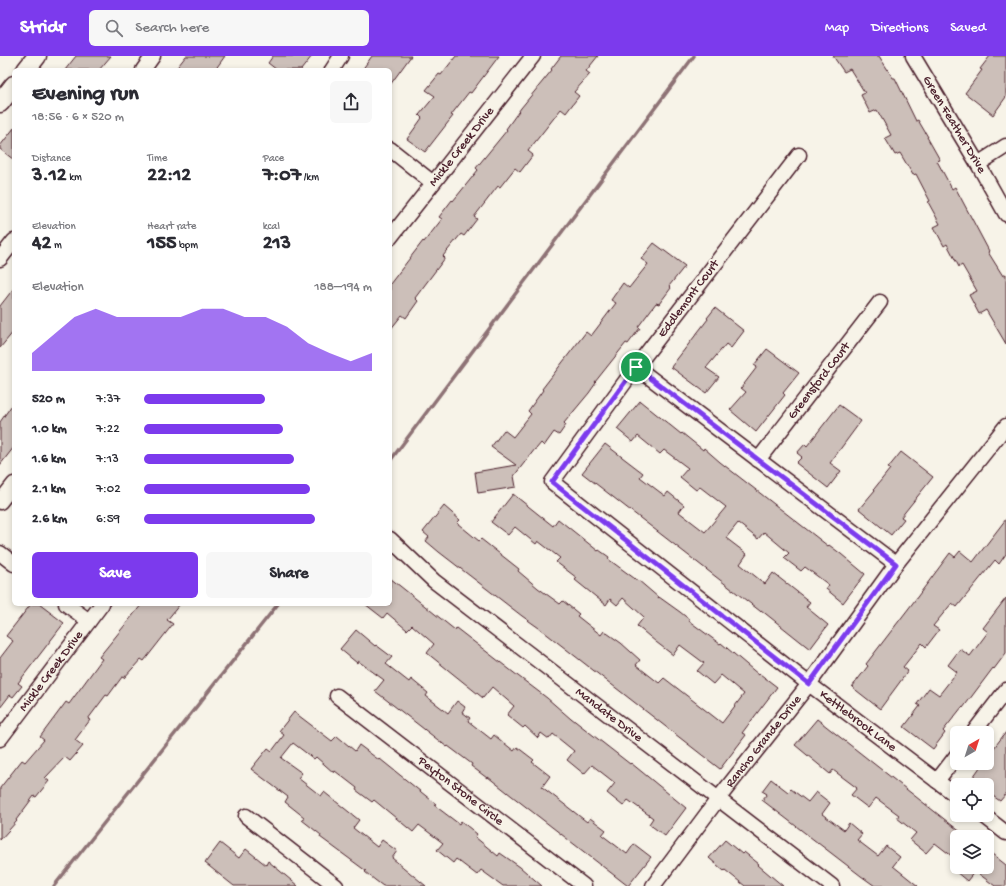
<!DOCTYPE html>
<meta charset="utf-8">
<style>
:root{--surface:#fff;--page:#f7f7f7;--text:#2b2b33;--muted:#7c7c81;--accent:#7c3aed}
body{margin:0;font-family:"Gochi Hand",sans-serif;background:var(--page);color:var(--text);height:100vh;display:flex;flex-direction:column;font-size:15px;white-space:nowrap}
*{box-sizing:border-box;margin:0}
p{font-size:13px;color:var(--muted)}
.icon{flex:none;width:22px;height:22px;fill:none;stroke:currentColor;stroke-width:2;stroke-linecap:round;stroke-linejoin:round}
.map{position:relative;flex:1;overflow:hidden}
.panel{position:absolute;left:12px;top:12px;width:380px;height:538px;display:flex;flex-direction:column;background:var(--surface);border-radius:6px;box-shadow:0 2px 6px #0003}
.panel>*{flex:none}
.needle{width:26px;rotate:39deg}
.tools{position:absolute;left:950px;top:670px;display:grid;gap:8px}
.tools a{display:grid;place-items:center;width:44px;height:44px;border-radius:6px;background:var(--surface);box-shadow:0 2px 6px #0003;font-size:20px}
.pin{position:absolute;display:grid;place-items:center;width:34px;height:34px;color:#fff;margin:-17px;border:2px solid #fff;border-radius:50%;box-shadow:0 1px 4px #0007}
.round{display:grid;place-items:center;flex:none;width:42px;height:42px;border-radius:6px;background:var(--page)}
.headline{display:flex;align-items:center;justify-content:space-between;height:68px;padding:0 20px}
h1{font-size:22px;font-weight:800;line-height:30px}
.metrics{display:grid;grid-template-columns:repeat(3,1fr);gap:6px;height:68px;padding:4px 20px}
.metrics div{display:grid;align-content:center}
.metrics b{font-size:20px;font-weight:800}
.metrics small{font-size:11px;font-weight:400}
.metrics p{font-size:11px}
.chart{height:112px;padding:8px 20px}
.chart p{display:flex;justify-content:space-between}
.chart svg{width:100%;height:72px;margin-top:4px;fill:var(--accent);opacity:.7}
.cta{display:flex;gap:8px;margin-top:auto;padding:8px 20px}
.cta a{flex:1;height:46px;border-radius:6px;background:var(--accent);color:#fff;font-size:16px;font-weight:800;line-height:46px;text-align:center}
.cta a+a{background:var(--page);color:var(--text)}
ul{padding:0 20px;list-style:none;font-size:13px}
li{display:grid;grid-template-columns:64px 48px 1fr;align-items:center;height:30px}
li i{height:10px;border-radius:5px;background:var(--accent)}
header{display:flex;align-items:center;gap:24px;box-sizing:border-box;height:56px;padding:0 20px;background:var(--accent);color:#fff}
header strong{font-size:19px}
nav{display:flex;gap:22px;margin-inline-start:auto;font-size:14px}
.search{width:280px;height:36px;background:var(--page);display:flex;align-items:center;gap:10px;box-sizing:border-box;padding:0 14px;border-radius:6px;color:var(--muted);font-size:15px}
.map>svg:first-child{display:block}
.lines{fill:none;stroke-linecap:round;stroke-linejoin:round}
.stream{stroke:#8e7275;stroke-width:3.5}
.building{fill:#ccbfb9;stroke:#4a1f2b}
.minor-casing{stroke:#4a1f2b;stroke-width:17}
.major-casing{stroke:#4a1f2b;stroke-width:21}
.minor{stroke:#f7f3e8;stroke-width:14}
.major{stroke:#f7f3e8;stroke-width:18}
.route-casing{stroke:#fff;stroke-width:8}
.route{stroke:#7c3aed;stroke-width:5}
.labels{text-anchor:middle;dominant-baseline:central;stroke-width:4;stroke-linejoin:round;paint-order:stroke}
.street-label{font-size:13px;fill:#4a1f2b;stroke:#f7f3e8}
</style>
<header>
<strong>Stridr</strong>
<div class="search"><svg class="icon" aria-label="search" viewBox="0 0 24 24"><circle cx="10" cy="10" r="6"/><path d="M15 15l6 6"/></svg>Search here</div>
<nav><a>Map</a><a>Directions</a><a>Saved</a></nav>
</header>
<div class="map">
<svg width="1006" height="830" viewBox="0 0 1006 830">
<rect width="100%" height="100%" fill="#f7f3e8"/>
<filter id="ink" filterUnits="userSpaceOnUse"><feTurbulence type="fractalNoise" baseFrequency=".025" numOctaves="2"/><feDisplacementMap in="SourceGraphic" scale="8" xChannelSelector="R" yChannelSelector="G"/><feConvolveMatrix kernelMatrix="1 2 1 2 8 2 1 2 1" color-interpolation-filters="sRGB"/></filter>
<g filter="url(#ink)">
<g class="lines">
<g class="stream">
<path d="M390,405L694,0"/>
<path d="M54,830L278,548"/>
</g>
</g>
<g class="building">
<path d="M76,0H111L99,14H65Z"/>
<path d="M186,0H225L215,14H175Z"/>
<path d="M273,0H312L301,14H277L268,7Z"/>
<path d="M372,0H411L390,29V14H362Z"/>
<path d="M456,0H499L471,37L469,36L451,59L453,60L425,96L407,83L422,62L419,59L435,40L426,34L439,18L441,19Z"/>
<path d="M561,0H598L586,15L590,18L574,36L579,40L566,57L561,53L528,95L533,99L520,116L515,112L500,131L498,130L474,161L477,163L464,180L461,178L443,200L445,202L415,242L418,245L406,262L402,259L390,274V228L423,185L424,186L442,163L439,161L452,144L453,145L478,114L476,112L507,74L506,73L521,52L552,14L551,13Z"/>
<path d="M833,0H879L893,22H895L916,65L918,64L928,81H927L940,104L937,105L952,133L955,131L989,195L988,196L1003,220L1006,218V288L986,254L979,258L969,239L977,235L962,209L959,211L947,188L944,190L934,171L940,168L928,146L930,145L916,118L913,119L900,97L895,99L885,82L891,79L877,54L870,57L861,39L865,37L850,13L844,16Z"/>
<path d="M990,0H1006V41L993,59L965,37L982,14L980,13Z"/>
<path d="M14,72V104L0,93V90Z"/>
<path d="M654,187L685,210L669,230L671,232L659,248L656,247L638,271L640,272L628,288L626,287L595,326L596,327L589,337L564,367L566,369L559,379L554,376L544,390L541,387L536,393H535L514,420L516,431L478,437L475,416L516,409L491,391L504,374L513,381L531,358L528,355L543,334L542,333L586,276L591,280L616,247L611,244L623,227L629,232L648,208L641,203Z"/>
<path d="M14,232V275L0,292V250Z"/>
<path d="M715,252L744,275L731,292L726,288L706,312L719,321L706,337L671,311L708,263L707,262Z"/>
<path d="M767,293L799,317L783,337L785,339L756,376L730,354L746,336L741,332L757,311L754,309Z"/>
<path d="M640,345L681,378L682,377L703,394L704,392L720,406L828,490L829,489L841,498L865,518L843,547L826,533L829,529L805,511L801,515L784,502L789,497L764,476L758,483L738,467L726,482L747,498L740,508L765,528L773,517L810,546L806,551L828,569L810,593L761,554L760,555L582,417L605,388L643,417L640,421L665,440L668,436L684,449L679,456L705,476L711,469L726,451L700,431L696,434L680,421L688,412L664,394L660,398L638,380L633,386L617,373Z"/>
<path d="M14,346V391L0,409V366Z"/>
<path d="M839,349L861,365L830,407L841,415L828,432L796,407L802,401L797,397L805,388L807,390Z"/>
<path d="M901,396L933,421L901,461L904,463L891,479L859,453L875,434L874,433L890,413L888,412Z"/>
<path d="M513,438L553,470L558,463L598,495L599,494L609,501L608,503L638,525V524L659,542V541L680,556L690,564L689,565L720,588L721,587L759,619L760,618L777,631L742,677L746,679L720,713L539,572L522,560L439,496L426,485L429,481L423,476L444,450L460,464L457,467L479,485L481,483L519,513L518,515L538,532L560,548L563,545L579,558L577,560L601,579L604,575L621,587L640,604L636,609L659,627L664,622L722,667L744,638L721,619L713,628L697,615L704,607L680,589L673,599L656,586L637,570L644,561L623,542L617,549L610,543L606,549L575,524L577,522L556,506L560,502L538,485L536,488L515,471L508,479L491,466Z"/>
<path d="M1006,463V498L999,508L995,504L957,551L952,547L933,570L939,574L926,591L922,587L903,611L908,615L880,653L852,631L868,610L866,608L912,548L950,497L955,501L960,495L973,506Z"/>
<path d="M390,522L455,574L456,572L518,620L547,642L571,663V662L630,708L631,707L686,752L665,780L649,768L653,762L628,744L623,750L607,737L615,727L592,709L584,718L567,704L574,695L553,678L549,683L541,677L538,682L525,670L523,672L507,659L514,650L492,631L483,642L427,597L434,588L412,569L407,574L387,557L383,562L365,548H390Z"/>
<path d="M1006,542V597L994,613L993,612L963,652L962,651L943,675L945,677L933,693L904,671L920,650L917,648L929,632L939,639L957,616L948,609L960,593L970,600L988,576L983,572Z"/>
<path d="M31,548H39L64,567L18,627L22,630L13,641L10,639L0,652V602L13,585L6,580Z"/>
<path d="M142,548H180L167,564L173,568L144,605L141,603L124,622L122,621L108,640L106,639L88,663L90,664L75,684L83,690L70,705L65,701L45,722L49,725L36,741L34,740L16,764L17,765L0,784V732L22,704L25,706L44,684L40,681L66,646L69,648L102,603L99,601Z"/>
<path d="M356,574L375,590L376,589L392,601L386,608L409,626L411,623L428,637L426,640L448,657L457,645L465,651L462,656L470,662L468,665L491,683L494,679L514,695L517,691L534,704L532,706L550,720L542,731L587,766L590,762L606,774L602,779L627,798L634,788L651,801L628,830L512,740L488,721L487,722L471,710L472,708L448,690L447,691L375,635L384,624L358,605L357,607L340,593Z"/>
<path d="M294,656L332,685L337,680L355,695L359,689L379,704L380,703L436,748L434,749L459,768L461,765L477,778L475,781L498,800L500,797L520,811L542,830H503L481,814L477,819L456,803L453,807L437,794L443,787L419,769L413,776L374,744L372,746L356,734L357,732L335,715L334,717L316,701L314,703L293,687L281,702L302,717L298,722L321,740L324,736L359,764L353,772L377,791L382,784L397,795L392,802L426,830H383L375,824L365,816L366,815L320,781L321,779L302,764L304,761L285,746L288,741L251,713L268,692L272,695L284,679L279,675Z"/>
<path d="M817,663L967,781H957V804L935,787L926,797L910,784L916,777L897,762L899,759L876,742L868,752L851,739L857,732L833,714L830,718L795,689Z"/>
<path d="M1006,676V738L1000,745L987,736V729H978L971,724L983,707H987V701Z"/>
<path d="M771,723L788,736L791,733L808,746L816,736L830,747L822,758L844,774L849,767L862,778L857,784L878,800L886,790L900,801L893,810L918,830H875L861,820L762,744L767,738L762,735Z"/>
<path d="M725,784L742,798L744,796L759,808L758,809L783,830H745L725,814L724,815L709,802Z"/>
<path d="M220,787L239,802L246,793L266,809L268,805L298,830H234L205,807Z"/>
<path d="M987,794L1006,809V830H995L975,815L967,825L950,811H987Z"/>
</g>
<g class="lines">
<defs>
<g id="minor">
<path id="s1" d="M913,0L978,108L1006,158"/>
<path d="M143,14L153,0"/>
<path d="M332,14L341,0"/>
<path d="M390,93L433,127"/>
<path id="s2" d="M799,99L636,311L552,426L809,628L957,740"/>
<path d="M978,108L1006,90"/>
<path id="s3" d="M390,182L533,0"/>
<path d="M0,203L14,185"/>
<path d="M636,311L896,508"/>
<path id="s4" d="M758,404L880,246"/>
<path d="M0,446L14,428"/>
<path id="s5" d="M390,483L434,525L832,830"/>
<path d="M0,497L14,508"/>
<path d="M66,548L89,565"/>
<path id="s6" d="M337,640L584,830"/>
<path d="M973,677L1006,634"/>
<path id="s7" d="M0,683L102,548"/>
<path d="M937,725L957,699"/>
<path d="M983,759L1006,777"/>
<path d="M246,760L336,830"/>
<path id="s8" d="M653,830L718,743L809,628L896,508L1006,370"/>
</g>
<g id="major">
<path d="M26,14L37,0"/>
<path d="M0,47L14,29"/>
</g>
</defs>
<use href="#minor" class="minor-casing"/>
<use href="#major" class="major-casing"/>
<use href="#minor" class="minor"/>
<use href="#major" class="major"/>
</g>
</g>
<g class="lines" filter="url(#ink)">
<defs>
<path id="route" d="M636,311L896,508L809,628L552,426Z"/>
</defs>
<use href="#route" class="route-casing"/>
<use href="#route" class="route"/>
</g>
<g class="labels">
<g class="street-label">
<text stroke="none"><textPath href="#s1" startOffset="80">Green Feather Drive</textPath></text>
<text stroke="none"><textPath href="#s3" startOffset="116">Mickle Creek Drive</textPath></text>
<text transform="translate(689 243) rotate(-53)">Eddlemont Court</text>
<text stroke="none"><textPath href="#s4" startOffset="100">Greensford Court</textPath></text>
<text stroke="none"><textPath href="#s7" startOffset="85">Mickle Creek Drive</textPath></text>
<text stroke="none"><textPath href="#s5" startOffset="281">Mandate Drive</textPath></text>
<text stroke="none"><textPath href="#s2" startOffset="798">Kettlebrook Lane</textPath></text>
<text stroke="none"><textPath href="#s8" startOffset="182">Rancho Grande Drive</textPath></text>
<text stroke="none"><textPath href="#s6" startOffset="156">Peyton Stone Circle</textPath></text>
</g>
</g>
</svg>
<div class="tools">
<a><svg class="needle" viewBox="-14 -14 28 28"><path d="M0-13l5 13h-10z" fill="#e53935"/><path d="M0 13l5-13h-10z" fill="#7c7c81"/></svg></a>
<a><svg class="icon" aria-label="locate" viewBox="0 0 24 24"><circle cx="12" cy="12" r="6"/><path d="M12 2v4M12 18v4M2 12h4M18 12h4"/></svg></a>
<a><svg class="icon" aria-label="layers" viewBox="0 0 24 24"><path d="M12 4l9 5-9 5-9-5zM3 14l9 5 9-5"/></svg></a>
</div>
<div class="pin" style="left:636px;top:311px;background:#1e9e55"><svg class="icon" aria-label="arrive" viewBox="0 0 24 24"><path d="M6 21V4h12l-3 4 3 4H6"/></svg></div>
<section class="panel">
<div class="headline"><div><h1>Evening run</h1><p>18:56 · 6 × 520 m</p></div><a class="round"><svg class="icon" aria-label="share" viewBox="0 0 24 24"><path d="M12 15V3M7 8l5-5 5 5M5 13v7h14v-7"/></svg></a></div>
<div class="metrics">
<div><p>Distance</p><b>3.12<small> km</small></b></div>
<div><p>Time</p><b>22:12</b></div>
<div><p>Pace</p><b>7:07<small> /km</small></b></div>
</div>
<div class="metrics">
<div><p>Elevation</p><b>42<small> m</small></b></div>
<div><p>Heart rate</p><b>155<small> bpm</small></b></div>
<div><p>kcal</p><b>213</b></div>
</div>
<div class="chart"><p><span>Elevation</span>188–194 m</p>
<svg viewBox="0 0 160 44" preserveAspectRatio="none"><path d="M0 44V33L10 22L20 11L30 6L40 11L50 11L60 11L70 11L80 6L90 6L100 11L110 11L120 17L130 27L140 33L150 38L160 33V44z"/></svg>
</div>
<ul>
<li><b>520 m</b>7:37<i style="width:53%"></i></li>
<li><b>1.0 km</b>7:22<i style="width:61%"></i></li>
<li><b>1.6 km</b>7:13<i style="width:66%"></i></li>
<li><b>2.1 km</b>7:02<i style="width:73%"></i></li>
<li><b>2.6 km</b>6:59<i style="width:75%"></i></li>
</ul>
<div class="cta"><a>Save</a><a>Share</a></div>
</section>
</div>
